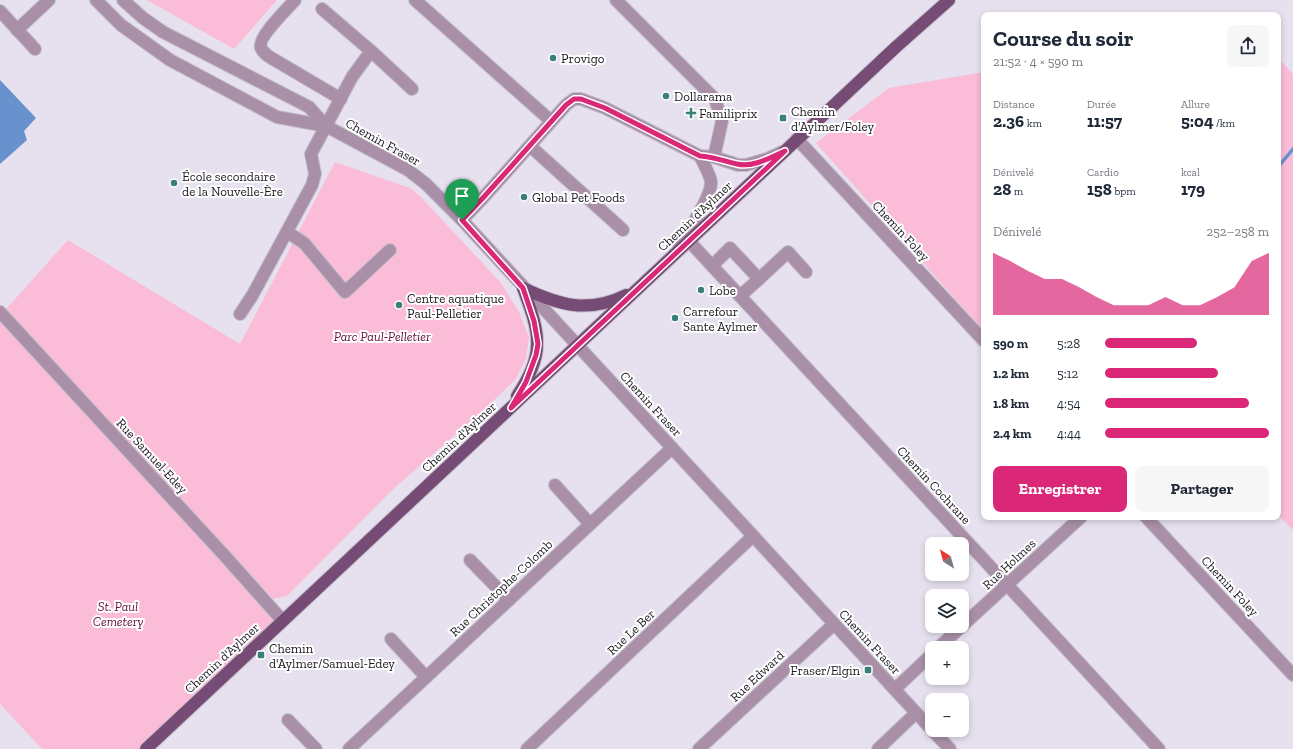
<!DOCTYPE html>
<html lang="fr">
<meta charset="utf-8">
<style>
:root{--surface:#fff;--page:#f6f6f7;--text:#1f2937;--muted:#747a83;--accent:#db2777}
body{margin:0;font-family:"Zilla Slab",serif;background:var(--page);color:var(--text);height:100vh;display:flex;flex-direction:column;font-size:15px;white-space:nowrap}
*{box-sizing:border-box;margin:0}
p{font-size:13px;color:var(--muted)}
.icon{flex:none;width:22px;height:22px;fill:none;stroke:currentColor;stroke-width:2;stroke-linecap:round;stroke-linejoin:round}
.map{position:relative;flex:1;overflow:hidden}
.sheet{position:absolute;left:981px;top:12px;width:300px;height:508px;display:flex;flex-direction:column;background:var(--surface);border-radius:8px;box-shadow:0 2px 6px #0003}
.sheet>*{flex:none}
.needle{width:26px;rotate:323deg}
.tools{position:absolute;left:925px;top:537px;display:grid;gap:8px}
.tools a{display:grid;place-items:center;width:44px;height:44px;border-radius:8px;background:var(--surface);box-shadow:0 2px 6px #0003;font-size:20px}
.pin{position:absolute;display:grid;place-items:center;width:34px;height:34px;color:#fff;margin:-41px -17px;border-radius:50% 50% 50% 0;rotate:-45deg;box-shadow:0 0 4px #0007}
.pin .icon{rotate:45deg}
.round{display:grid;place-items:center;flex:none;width:42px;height:42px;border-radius:8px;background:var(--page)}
.head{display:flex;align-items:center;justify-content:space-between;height:68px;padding:0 12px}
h1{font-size:22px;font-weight:800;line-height:30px}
.figures{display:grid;grid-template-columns:repeat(3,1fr);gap:6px;height:68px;padding:4px 12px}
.figures div{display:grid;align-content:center}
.figures b{font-size:17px;font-weight:800}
.figures small{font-size:11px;font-weight:400}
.figures p{font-size:11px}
.chart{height:112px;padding:8px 12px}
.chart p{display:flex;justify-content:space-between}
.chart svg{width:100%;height:72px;margin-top:4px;fill:var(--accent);opacity:.7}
.button{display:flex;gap:8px;margin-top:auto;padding:8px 12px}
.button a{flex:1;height:46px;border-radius:8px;background:var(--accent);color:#fff;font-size:16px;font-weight:800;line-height:46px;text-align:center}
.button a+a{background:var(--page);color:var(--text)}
ul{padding:0 12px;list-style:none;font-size:13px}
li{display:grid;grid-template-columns:64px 48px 1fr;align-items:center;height:30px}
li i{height:10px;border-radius:5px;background:var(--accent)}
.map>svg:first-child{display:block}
.green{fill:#fabcd7}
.water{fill:#6792cd}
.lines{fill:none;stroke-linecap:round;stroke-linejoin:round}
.stream{stroke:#6792cd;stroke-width:3.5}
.minor-casing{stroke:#c2bdc9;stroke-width:14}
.major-casing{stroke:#c2bdc9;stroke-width:14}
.minor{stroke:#a990a8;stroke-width:12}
.major{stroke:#764b75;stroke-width:12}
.route-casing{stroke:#fff;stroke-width:8}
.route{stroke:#db2777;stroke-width:5}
.poi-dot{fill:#3a8078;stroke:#fff;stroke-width:1.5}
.labels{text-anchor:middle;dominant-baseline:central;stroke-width:4;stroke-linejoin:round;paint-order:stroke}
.poi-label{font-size:13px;fill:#1b191e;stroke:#fff;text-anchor:start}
.street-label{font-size:13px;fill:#1b191e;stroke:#fff}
.park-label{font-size:13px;font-style:italic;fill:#640b3f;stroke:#fff}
</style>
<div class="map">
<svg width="1293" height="749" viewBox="0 0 1293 749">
<rect width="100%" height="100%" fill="#e7e1ef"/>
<g class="green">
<path d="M147,0H277L234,49Z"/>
<path d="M1278,58L1293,74V530L1278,515Z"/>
<path d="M984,72V331L816,143L889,88Z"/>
<path d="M335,162L410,188L420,196L501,283L519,312L529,338L526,358L516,379L490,404L390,492L287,596L273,599L6,309L68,240L240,344Z"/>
<path d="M0,312L282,620L146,749H42L0,704Z"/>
</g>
<path class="water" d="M0,80L36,118L24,131L27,140L0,164Z"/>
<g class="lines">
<path class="stream" d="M1278,167L1293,149"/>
<defs>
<g id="minor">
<path d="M96,0L121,25L170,60L277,117L326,126L408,170L426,184L462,220L932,730"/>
<path d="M123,0L143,18L163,32L309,107L326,126"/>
<path d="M295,0C287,9 257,38 261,48C263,53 268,56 273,59L341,99"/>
<path d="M415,0L551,121"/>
<path d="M616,0L715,99L722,121L714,157"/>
<path d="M322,9L371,51L412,89"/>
<path d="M0,11L35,49"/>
<path d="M17,30L49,0"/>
<path d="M797,139L984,341"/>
<path d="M530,146L623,230"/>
<path d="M462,220L482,199L566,105L574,99H581L605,108L700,156L714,157L738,165H746L767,159L782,152"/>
<path d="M287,232L304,243L345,292L390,250"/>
<path d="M689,241L1159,749"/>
<path d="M679,246C687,233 712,196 711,182C710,174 703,163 700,156"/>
<path d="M712,266L730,248L759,279L788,252L806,272"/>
<path d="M740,296L759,279"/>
<path d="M0,312L224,555L282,620"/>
<path d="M240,314L252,296L312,185L315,174L311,154L352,77L371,51"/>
<path d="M555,485L590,524"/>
<path d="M1146,517L1293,675"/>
<path d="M470,560L509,600"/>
<path d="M391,639L426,677"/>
<path d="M938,648L1081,517"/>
<path d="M895,689L932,654"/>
<path d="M288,720L316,749"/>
<path d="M932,730L950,749"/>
<path d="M349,749L672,448"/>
<path d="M527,749L753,536"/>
<path d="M699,749L834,624"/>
<path d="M878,749L916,713"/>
</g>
<g id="major">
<path d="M523,288C559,305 588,314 626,295"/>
<path d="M517,396C527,381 537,363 537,345C538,326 529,305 523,288"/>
<path d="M146,749L896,47L949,0"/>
</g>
</defs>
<use href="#minor" class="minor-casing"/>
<use href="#major" class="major-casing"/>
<use href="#minor" class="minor"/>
<use href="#major" class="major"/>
</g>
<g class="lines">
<defs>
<path id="route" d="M574,99H581L605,108L700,156C715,157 723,161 737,164C753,168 771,157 785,151L511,408L526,382L536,355L538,344L534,321L523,288L462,220L482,199L566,105Z"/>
</defs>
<use href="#route" class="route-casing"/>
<use href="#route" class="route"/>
</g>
<g class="poi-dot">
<circle cx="553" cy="58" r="4"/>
<circle cx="666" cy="96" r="4"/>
<path d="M689 107h4v4h4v4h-4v4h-4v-4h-4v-4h4z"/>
<rect x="779" y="114" width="8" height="8" rx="2"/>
<circle cx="174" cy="183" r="4"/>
<circle cx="524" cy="197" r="4"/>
<circle cx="701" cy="290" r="4"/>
<circle cx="399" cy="305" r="4"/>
<circle cx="675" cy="318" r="4"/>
<rect x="257" y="651" width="8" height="8" rx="2"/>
<rect x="864" y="666" width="8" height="8" rx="2"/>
</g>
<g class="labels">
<g class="poi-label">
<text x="561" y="58">Provigo</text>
<text x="674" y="96">Dollarama</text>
<text x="791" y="111">Chemin<tspan x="791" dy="15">d'Aylmer/Foley</tspan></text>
<text x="699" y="113">Familiprix</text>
<text x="182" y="176">École secondaire<tspan x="182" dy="15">de la Nouvelle-Ère</tspan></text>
<text x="532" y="197">Global Pet Foods</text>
<text x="709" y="290">Lobe</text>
<text x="407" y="298">Centre aquatique<tspan x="407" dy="15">Paul-Pelletier</tspan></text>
<text x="683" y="311">Carrefour<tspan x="683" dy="15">Sante Aylmer</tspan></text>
<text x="269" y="648">Chemin<tspan x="269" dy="15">d'Aylmer/Samuel-Edey</tspan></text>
<text x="860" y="670" text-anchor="end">Fraser/Elgin</text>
</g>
<g class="street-label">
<text transform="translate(383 142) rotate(29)">Chemin Fraser</text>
<text transform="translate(695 216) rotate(-43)">Chemin d'Aylmer</text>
<text transform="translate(901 231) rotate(47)">Chemin Foley</text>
<text transform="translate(651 404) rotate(47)">Chemin Fraser</text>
<text transform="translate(459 437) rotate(-43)">Chemin d'Aylmer</text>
<text transform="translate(152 456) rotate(47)">Rue Samuel-Edey</text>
<text transform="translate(934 485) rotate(47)">Chemin Cochrane</text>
<text transform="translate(1009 564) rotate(-43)">Rue Holmes</text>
<text transform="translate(1230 586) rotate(47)">Chemin Foley</text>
<text transform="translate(501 588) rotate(-43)">Rue Christophe-Colomb</text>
<text transform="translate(631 632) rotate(-43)">Rue Le Ber</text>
<text transform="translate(870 642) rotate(47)">Chemin Fraser</text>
<text transform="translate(222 658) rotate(-43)">Chemin d'Aylmer</text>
<text transform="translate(757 676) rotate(-43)">Rue Edward</text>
</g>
<g class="park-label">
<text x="382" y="336">Parc Paul-Pelletier</text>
<text x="118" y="606">St. Paul<tspan x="118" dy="15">Cemetery</tspan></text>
</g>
</g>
</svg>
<div class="tools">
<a><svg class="needle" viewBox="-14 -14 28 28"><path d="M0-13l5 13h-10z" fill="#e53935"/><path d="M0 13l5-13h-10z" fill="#747a83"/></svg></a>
<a><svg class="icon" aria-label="layers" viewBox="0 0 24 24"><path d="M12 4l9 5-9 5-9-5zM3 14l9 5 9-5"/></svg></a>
<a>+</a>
<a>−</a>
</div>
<div class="pin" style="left:462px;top:220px;background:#1e9e55"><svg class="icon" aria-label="arrive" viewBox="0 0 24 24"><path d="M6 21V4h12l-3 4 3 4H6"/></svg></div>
<section class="sheet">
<div class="head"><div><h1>Course du soir</h1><p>21:52 · 4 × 590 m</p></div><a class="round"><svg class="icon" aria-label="share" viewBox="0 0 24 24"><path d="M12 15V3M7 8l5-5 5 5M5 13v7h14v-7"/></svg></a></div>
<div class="figures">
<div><p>Distance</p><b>2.36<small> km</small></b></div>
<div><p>Durée</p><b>11:57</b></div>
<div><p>Allure</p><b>5:04<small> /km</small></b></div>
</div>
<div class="figures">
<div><p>Dénivelé</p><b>28<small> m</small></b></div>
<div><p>Cardio</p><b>158<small> bpm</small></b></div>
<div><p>kcal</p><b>179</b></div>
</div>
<div class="chart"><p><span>Dénivelé</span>252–258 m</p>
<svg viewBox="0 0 160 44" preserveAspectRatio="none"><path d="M0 44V6L10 11L20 17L30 22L40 22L50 27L60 33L70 38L80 38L90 38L100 33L110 38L120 38L130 33L140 27L150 11L160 6V44z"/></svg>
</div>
<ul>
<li><b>590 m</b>5:28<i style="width:56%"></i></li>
<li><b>1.2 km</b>5:12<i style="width:69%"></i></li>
<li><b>1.8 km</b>4:54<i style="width:88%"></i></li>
<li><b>2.4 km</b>4:44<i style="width:100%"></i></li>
</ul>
<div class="button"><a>Enregistrer</a><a>Partager</a></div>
</section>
</div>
